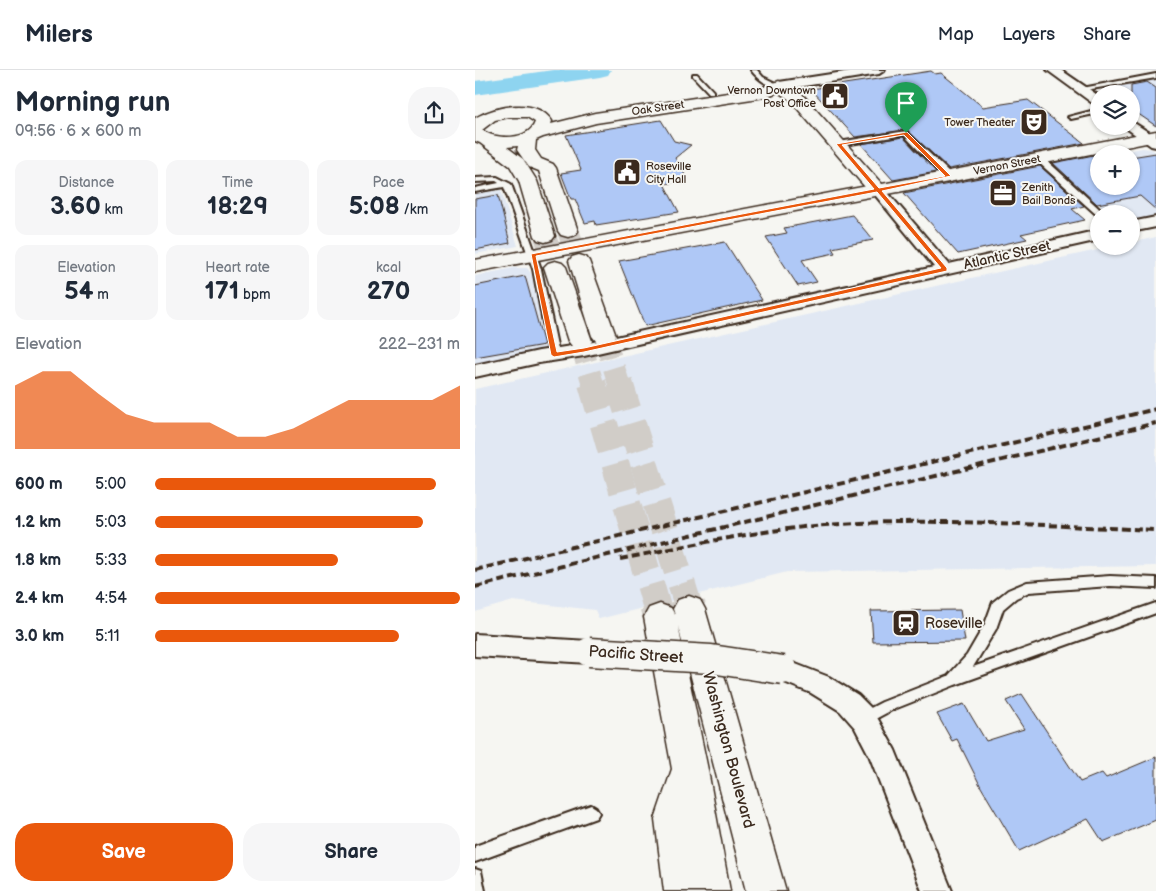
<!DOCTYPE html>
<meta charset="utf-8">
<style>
:root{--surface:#fff;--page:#f6f6f7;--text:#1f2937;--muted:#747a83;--line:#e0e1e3;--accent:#ea580c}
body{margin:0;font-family:"Balsamiq Sans",sans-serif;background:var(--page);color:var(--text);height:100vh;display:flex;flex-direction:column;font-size:19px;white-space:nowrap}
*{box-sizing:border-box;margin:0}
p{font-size:16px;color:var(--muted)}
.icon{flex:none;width:28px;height:28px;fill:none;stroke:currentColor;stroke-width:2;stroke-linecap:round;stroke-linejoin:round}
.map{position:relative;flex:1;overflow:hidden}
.sheet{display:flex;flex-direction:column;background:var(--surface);width:475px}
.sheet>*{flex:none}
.controls{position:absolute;left:615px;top:15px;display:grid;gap:10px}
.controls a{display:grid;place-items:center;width:50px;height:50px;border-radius:50%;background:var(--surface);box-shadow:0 1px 4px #0004;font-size:25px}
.pin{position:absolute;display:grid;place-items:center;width:42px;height:42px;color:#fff;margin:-51px -21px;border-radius:50% 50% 50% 0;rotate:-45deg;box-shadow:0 0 5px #0007}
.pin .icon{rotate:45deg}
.round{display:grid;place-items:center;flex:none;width:52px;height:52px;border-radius:20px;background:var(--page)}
.head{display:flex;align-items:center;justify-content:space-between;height:85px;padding:0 15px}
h1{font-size:28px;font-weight:800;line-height:38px}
.stats{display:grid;grid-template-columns:repeat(3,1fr);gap:8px;height:85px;padding:5px 15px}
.stats div{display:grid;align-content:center;border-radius:12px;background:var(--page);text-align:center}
.stats b{font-size:25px;font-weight:800}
.stats small{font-size:14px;font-weight:400}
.stats p{font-size:14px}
.chart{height:140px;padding:10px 15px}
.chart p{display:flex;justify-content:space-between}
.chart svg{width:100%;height:90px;margin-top:5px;fill:var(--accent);opacity:.7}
.button{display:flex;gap:10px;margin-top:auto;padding:10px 15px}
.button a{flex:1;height:58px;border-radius:20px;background:var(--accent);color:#fff;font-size:20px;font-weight:800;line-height:58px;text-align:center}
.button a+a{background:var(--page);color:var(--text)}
ul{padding:0 15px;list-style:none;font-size:16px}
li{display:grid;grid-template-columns:80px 60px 1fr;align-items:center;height:38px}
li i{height:12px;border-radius:6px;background:var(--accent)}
header{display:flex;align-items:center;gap:30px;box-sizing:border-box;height:70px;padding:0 25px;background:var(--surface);border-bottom:1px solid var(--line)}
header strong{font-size:24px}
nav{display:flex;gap:28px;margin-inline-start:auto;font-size:18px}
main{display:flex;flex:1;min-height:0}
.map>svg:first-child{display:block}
.built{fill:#e1e8f3}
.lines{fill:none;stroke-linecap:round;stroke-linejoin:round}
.river{fill:#8ed4f0;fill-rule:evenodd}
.building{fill:#afc8f6;stroke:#3b2a1e}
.secondary-tunnel-far2{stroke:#d1cdc8;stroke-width:22;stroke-dasharray:22 11;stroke-linecap:butt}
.secondary-tunnel-far1{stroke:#d1cdc8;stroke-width:28;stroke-dasharray:28 14;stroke-linecap:butt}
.secondary-tunnel{stroke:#d1cdc8;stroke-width:35;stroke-dasharray:35 18;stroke-linecap:butt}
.service-casing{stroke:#3b2a1e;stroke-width:4}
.minor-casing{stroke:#3b2a1e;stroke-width:4}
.tertiary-casing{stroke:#3b2a1e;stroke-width:3}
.secondary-casing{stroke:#3b2a1e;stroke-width:3}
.service{fill:#f6f6f2;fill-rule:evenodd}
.minor{fill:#f6f6f2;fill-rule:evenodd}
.tertiary{fill:#f6f6f2;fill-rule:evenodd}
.secondary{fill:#f6f6f2;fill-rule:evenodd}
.rail{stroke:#3b2a1e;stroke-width:4;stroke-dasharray:8 4;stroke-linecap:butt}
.minor-bridge-casing{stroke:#3b2a1e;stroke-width:31;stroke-linecap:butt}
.minor-bridge{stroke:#f6f6f2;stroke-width:28}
.route{fill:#ea580c;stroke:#fff;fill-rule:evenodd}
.labels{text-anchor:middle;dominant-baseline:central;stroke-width:4;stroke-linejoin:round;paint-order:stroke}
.far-poi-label{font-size:11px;fill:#3b2a1e;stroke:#f6f6f2;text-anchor:end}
.far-street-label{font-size:11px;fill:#3b2a1e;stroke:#f6f6f2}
.street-label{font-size:14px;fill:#3b2a1e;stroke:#f6f6f2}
.poi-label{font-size:14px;fill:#3b2a1e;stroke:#f6f6f2;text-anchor:start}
.near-street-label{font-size:16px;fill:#3b2a1e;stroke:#f6f6f2}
</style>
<header>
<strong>Milers</strong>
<nav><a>Map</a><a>Layers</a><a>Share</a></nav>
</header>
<main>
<section class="sheet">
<div class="head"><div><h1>Morning run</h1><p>09:56 · 6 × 600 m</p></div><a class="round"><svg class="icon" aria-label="share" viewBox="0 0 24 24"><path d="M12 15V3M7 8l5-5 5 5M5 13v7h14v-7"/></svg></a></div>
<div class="stats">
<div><p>Distance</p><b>3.60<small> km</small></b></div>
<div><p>Time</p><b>18:29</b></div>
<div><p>Pace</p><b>5:08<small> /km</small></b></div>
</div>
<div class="stats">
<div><p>Elevation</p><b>54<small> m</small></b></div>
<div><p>Heart rate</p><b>171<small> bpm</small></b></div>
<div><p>kcal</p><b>270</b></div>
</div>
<div class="chart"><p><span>Elevation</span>222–231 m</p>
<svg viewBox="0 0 160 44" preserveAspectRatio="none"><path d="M0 44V13L10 6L20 6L30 17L40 27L50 31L60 31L70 31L80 38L90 38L100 34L110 27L120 20L130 20L140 20L150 20L160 13V44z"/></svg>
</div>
<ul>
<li><b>600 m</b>5:00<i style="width:92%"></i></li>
<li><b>1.2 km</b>5:03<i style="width:88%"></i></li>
<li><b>1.8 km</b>5:33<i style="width:60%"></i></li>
<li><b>2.4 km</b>4:54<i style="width:100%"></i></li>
<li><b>3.0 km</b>5:11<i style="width:80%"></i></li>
</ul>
<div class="button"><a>Save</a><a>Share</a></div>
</section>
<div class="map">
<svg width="681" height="821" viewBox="0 0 681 821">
<rect width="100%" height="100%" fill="#f6f6f2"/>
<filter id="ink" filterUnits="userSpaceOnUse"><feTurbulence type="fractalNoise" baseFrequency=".02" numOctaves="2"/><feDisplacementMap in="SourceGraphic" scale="10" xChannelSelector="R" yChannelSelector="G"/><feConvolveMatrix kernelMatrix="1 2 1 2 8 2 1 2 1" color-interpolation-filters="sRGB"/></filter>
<g filter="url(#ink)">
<g class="built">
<path d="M681,10V57L656,41V24H631L628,21L629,19Z"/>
<path d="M667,78L676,79L681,82V146L656,152V144H635L578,95L624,86V116H656V84H637Z"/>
<path d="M26,120L43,176L0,184V124Z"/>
<path d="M681,167V496L312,502L124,549L120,540L38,531L0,542V319L640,176H656V173Z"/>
<path d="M38,198H52L59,207L74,278L0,294V206Z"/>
</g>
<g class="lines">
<path class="river" d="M78,0H136L133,5L125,7L0,25V11Z"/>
</g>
<g class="building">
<path d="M456,1L460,4L466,3L508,37L553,30L609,73L474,99L432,60L380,67L336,19Z"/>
<path d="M672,12L681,18V56L656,39V15Z"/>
<path d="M186,50L199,71L216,75L200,88L213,110L189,114L204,142L121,155L120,151L110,153L100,129H96L86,103L106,100L91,65Z"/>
<path d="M428,67L461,102L418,110L386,74Z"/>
<path d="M681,83V140L665,126L622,134L578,93L624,84V116H656V87Z"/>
<path d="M565,96L609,136L597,139L610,150L546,164L552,169L483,184L429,123Z"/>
<path d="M23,125L35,173L0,180V129Z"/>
<path d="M377,145L398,170L357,178L360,183L327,190L342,212L323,216L291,167L312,163L309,158Z"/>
<path d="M250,172L287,230L170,256L144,191Z"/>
<path d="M50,206L69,275L0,287V216Z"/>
<path d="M485,540L490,571L398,572L396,541Z"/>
<path d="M547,624L605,712L627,703L631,708L681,687V750L628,772L613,749L544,781L506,717L482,669L477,671L462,644L489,634L511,671L549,659L531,631Z"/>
</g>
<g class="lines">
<g class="secondary-tunnel-far2">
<path d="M93,161L104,191"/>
<path d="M70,166L80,197"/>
<path d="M129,266L144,314"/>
<path d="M105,271L118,314"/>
</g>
<g class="secondary-tunnel-far1">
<path d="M117,313L182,538"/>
<path d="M144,313L214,538"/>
</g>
<g class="secondary-tunnel">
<path d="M182,536L185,547"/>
<path d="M213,536L214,539"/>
</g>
<defs>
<g id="service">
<path d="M276,0H282L288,7L307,16C297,21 282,8 276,0Z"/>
<path d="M218,4H222L238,21V23H234L218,6Z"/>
<path d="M681,4V8L605,21L602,19Z"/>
<path d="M624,39V43L596,49L593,47Z"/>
<path d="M431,61L477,105V109H471L429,65L364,76L360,74L364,72Z"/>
<path d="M562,87H568L630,144H624L623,146L562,91Z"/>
<path d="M22,107L36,114L66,199L84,285L82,287H76L74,285L58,199L29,117L0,122V118L24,113L21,111L0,112V108Z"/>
<path d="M635,506L681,508V518L635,516L554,522L541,528L528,539L521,559L498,597L681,533V543L480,615L417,640L389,655L384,654L382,649L384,644L407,632L473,606L492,585L510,554L518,532L533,520L552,512Z"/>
<path d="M116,735L121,738L124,743L121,748L0,792V776Z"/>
<path d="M0,799L6,801L10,821H0Z"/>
</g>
<g id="minor">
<path d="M382,0H410L404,4L304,20L298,16L304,12Z"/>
<path d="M572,0H586L624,26V36L620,35Z"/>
<path d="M656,51L681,67V77L676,76L651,58L650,56H656Z"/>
<path d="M403,116L408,117L474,194L624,160V170L109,286L64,293L0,307V295L64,281L109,274L459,197L396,120L398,117Z"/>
<path d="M681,147V157L656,162V152Z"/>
<path d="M0,564L114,571L123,574L127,582L123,590L114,593L0,586Z"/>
<path d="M308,589L354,607L383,625L398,640L420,680L477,821H447L394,685L380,658L365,641L336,623L299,608L295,600L299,592Z"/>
</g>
<path id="tertiary" d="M403,114L410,116L412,120L410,124L0,202V190Z"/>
<g id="secondary">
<path d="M304,11L327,24L407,114L681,61V71L403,126L396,124L315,30L303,22L290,27L121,53L68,67L61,70L60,80L66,89L78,94L81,98L103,161L100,165L93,167L86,165L83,161L64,101L54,97L42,80L43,76L32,77L48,89L62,111L80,166L77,170L70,172L63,170L60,166L44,111L35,96L5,73L0,71V48C21,36 61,27 77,51L76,54L120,43L286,18ZM34,47H52L60,52C54,71 20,70 7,60L20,50Z"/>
<path d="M104,185L111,187L114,191L141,266L137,271L129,273L121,271L117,266L94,191L97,187Z"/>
<path d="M80,191L87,193L91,197L117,271L113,276L105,278L97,276L93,271L69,197L73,193Z"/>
<path d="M214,526L225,530L230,539L311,821H271L203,556L233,700L255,821H189L180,749L197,699L169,547L174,538L185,534L196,538L200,545L198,539L203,530Z"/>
</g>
</defs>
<use href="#service" class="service-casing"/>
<use href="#minor" class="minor-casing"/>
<use href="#tertiary" class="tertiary-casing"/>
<use href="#secondary" class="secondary-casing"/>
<use href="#service" class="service"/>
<use href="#minor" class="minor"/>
<use href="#tertiary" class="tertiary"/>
<use href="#secondary" class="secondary"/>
<g class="rail">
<path d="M145,489C218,475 291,458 366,454C471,448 576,456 681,460"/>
<path d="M0,500L681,339"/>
<path d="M0,517L681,353"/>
</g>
<defs>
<path id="minor-bridge" d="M114,582L236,589L308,600"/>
</defs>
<use href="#minor-bridge" class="minor-bridge-casing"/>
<use href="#minor-bridge" class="minor-bridge"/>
</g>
</g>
<path class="route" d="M432,62L476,106L407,121L472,198V201L109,282L79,287L76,285L56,184L399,119L361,74ZM429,65L470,106L404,118L367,75ZM402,122L466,198L109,278L82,282L61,186Z"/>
<defs>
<symbol id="civic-square" viewBox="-11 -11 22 22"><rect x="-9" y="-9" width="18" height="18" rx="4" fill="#3b2a1e" stroke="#f6f6f2"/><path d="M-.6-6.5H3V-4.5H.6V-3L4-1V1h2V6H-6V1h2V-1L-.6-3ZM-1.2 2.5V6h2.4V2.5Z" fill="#fff"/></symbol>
<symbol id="theatre-square" viewBox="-11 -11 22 22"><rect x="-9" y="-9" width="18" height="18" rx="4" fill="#3b2a1e" stroke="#f6f6f2"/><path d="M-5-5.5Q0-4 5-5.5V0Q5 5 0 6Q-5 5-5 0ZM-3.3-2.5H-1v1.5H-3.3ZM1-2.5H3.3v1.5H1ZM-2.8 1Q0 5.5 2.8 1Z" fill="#fff"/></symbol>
<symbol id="office-square" viewBox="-11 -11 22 22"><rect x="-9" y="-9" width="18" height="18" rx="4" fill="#3b2a1e" stroke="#f6f6f2"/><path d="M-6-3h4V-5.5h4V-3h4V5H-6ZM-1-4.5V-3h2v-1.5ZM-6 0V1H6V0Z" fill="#fff"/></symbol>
<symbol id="station-square" viewBox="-11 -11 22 22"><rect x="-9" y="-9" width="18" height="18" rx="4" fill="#3b2a1e" stroke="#f6f6f2"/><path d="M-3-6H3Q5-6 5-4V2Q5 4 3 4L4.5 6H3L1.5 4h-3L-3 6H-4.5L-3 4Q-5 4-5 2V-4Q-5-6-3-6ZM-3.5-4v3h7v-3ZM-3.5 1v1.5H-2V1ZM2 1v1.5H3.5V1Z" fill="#fff"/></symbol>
</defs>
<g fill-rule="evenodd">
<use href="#civic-square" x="344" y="10" width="32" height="32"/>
<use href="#theatre-square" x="543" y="36" width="32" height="32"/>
<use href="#civic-square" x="136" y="86" width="32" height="32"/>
<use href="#office-square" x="512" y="107" width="32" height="32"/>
<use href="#station-square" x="415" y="537" width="32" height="32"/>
</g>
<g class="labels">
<g class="far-poi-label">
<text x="341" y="20">Vernon Downtown<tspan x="341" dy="13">Post Office</tspan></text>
<text x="540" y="52">Tower Theater</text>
<text x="171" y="96" text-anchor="start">Roseville<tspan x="171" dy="13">City Hall</tspan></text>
<text x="547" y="117" text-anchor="start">Zenith<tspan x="547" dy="13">Bail Bonds</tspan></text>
</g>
<g class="far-street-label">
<text transform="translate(183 38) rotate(-8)">Oak Street</text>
<text transform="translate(532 95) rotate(-11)">Vernon Street</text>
</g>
<g class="street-label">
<text transform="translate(532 185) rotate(-13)">Atlantic Street</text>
</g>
<g class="poi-label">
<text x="450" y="553">Roseville</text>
</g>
<g class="near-street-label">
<text transform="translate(161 585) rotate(4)">Pacific Street</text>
<text transform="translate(253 680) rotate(75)">Washington Boulevard</text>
</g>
</g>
</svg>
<div class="controls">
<a><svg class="icon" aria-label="layers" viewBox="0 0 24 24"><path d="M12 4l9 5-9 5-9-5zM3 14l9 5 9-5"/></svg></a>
<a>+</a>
<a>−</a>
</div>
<div class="pin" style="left:431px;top:63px;background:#1e9e55"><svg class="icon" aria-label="arrive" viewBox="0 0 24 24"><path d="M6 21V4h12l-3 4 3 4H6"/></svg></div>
</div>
</main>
